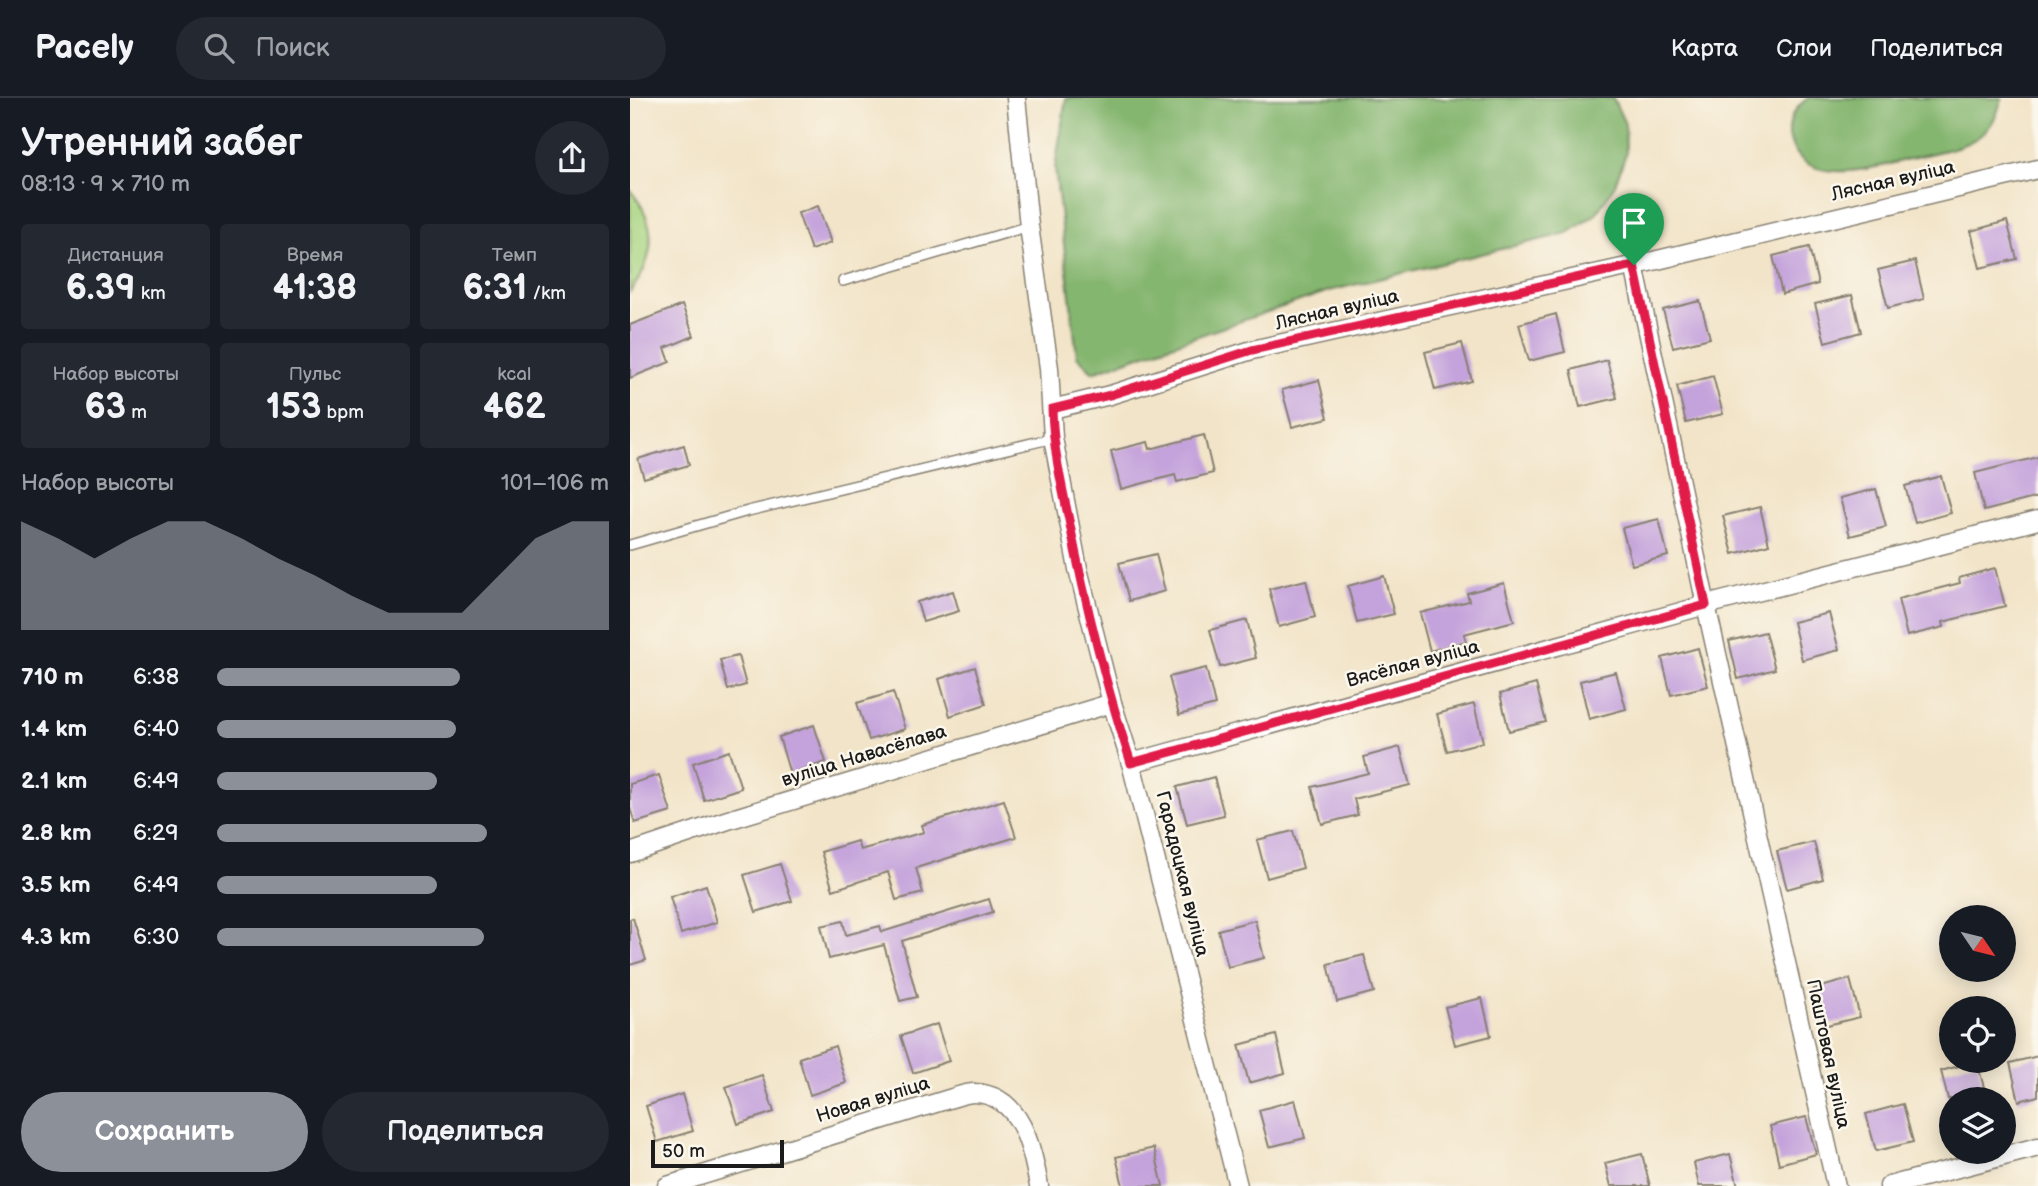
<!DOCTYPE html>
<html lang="ru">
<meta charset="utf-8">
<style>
:root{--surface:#171b24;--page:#242831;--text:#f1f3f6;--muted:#9ea1a6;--line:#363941;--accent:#8c9099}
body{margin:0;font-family:"Balsamiq Sans",sans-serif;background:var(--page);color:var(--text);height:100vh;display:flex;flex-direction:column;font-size:26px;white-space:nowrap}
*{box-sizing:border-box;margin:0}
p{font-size:23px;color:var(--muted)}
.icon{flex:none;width:38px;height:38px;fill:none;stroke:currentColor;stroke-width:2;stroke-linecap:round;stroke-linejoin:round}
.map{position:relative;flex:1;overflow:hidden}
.details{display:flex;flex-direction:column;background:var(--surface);width:630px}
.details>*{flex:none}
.needle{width:46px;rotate:125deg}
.buttons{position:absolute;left:1309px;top:807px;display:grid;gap:14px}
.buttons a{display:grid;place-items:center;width:77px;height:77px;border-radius:50%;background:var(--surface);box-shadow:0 4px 18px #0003;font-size:35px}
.scale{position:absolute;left:21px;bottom:18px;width:133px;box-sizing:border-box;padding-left:7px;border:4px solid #1c1c1c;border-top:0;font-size:19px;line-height:24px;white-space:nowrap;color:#1c1c1c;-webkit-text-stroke:5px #fbf7ec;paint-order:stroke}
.pin{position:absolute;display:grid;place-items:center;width:60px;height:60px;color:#fff;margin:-72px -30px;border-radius:50% 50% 50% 0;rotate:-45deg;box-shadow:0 0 7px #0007}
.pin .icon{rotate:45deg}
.round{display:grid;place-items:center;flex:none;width:74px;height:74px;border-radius:37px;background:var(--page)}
.headline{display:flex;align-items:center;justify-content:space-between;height:119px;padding:0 21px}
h1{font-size:38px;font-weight:700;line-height:52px}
.stats{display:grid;grid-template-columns:repeat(3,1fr);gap:10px;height:119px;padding:7px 21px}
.stats div{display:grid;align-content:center;border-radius:7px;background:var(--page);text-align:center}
.stats b{font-size:35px;font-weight:700}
.stats small{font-size:19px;font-weight:400}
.stats p{font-size:19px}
.chart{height:196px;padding:14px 21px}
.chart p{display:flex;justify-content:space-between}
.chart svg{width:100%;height:126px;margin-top:7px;fill:var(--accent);opacity:.7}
.cta{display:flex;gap:14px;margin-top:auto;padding:14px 21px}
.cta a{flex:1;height:80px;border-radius:42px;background:var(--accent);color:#fff;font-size:28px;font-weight:700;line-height:80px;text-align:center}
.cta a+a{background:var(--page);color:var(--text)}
ul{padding:0 21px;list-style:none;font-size:23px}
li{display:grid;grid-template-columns:112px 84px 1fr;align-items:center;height:52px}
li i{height:18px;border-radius:9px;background:var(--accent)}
header{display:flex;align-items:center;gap:42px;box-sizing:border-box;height:98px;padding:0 35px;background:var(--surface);border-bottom:2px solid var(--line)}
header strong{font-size:33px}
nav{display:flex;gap:38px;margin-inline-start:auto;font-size:24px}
.search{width:490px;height:63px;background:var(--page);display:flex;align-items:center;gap:18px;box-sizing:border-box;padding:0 24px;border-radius:38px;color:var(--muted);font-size:26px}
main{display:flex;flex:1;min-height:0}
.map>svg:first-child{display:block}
.green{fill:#a7d481;stroke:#62784e;stroke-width:2}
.forest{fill:#85b66f;stroke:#506946;stroke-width:2}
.building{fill:#c4a2db}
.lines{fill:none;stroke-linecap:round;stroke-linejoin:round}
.service-casing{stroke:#878072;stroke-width:12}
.minor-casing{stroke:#878072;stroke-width:21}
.service{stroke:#fff;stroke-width:9}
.minor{stroke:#fff;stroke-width:18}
.route-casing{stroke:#fff;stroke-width:14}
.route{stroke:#e11d48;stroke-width:9}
.labels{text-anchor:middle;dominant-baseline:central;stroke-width:5;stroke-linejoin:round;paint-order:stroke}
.street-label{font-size:19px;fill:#1c1c1c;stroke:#fbf7ec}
</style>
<header>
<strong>Pacely</strong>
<div class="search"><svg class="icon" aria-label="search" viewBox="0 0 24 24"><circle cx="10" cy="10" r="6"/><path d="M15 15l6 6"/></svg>Поиск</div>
<nav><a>Карта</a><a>Слои</a><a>Поделиться</a></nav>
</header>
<main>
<section class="details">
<div class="headline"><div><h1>Утренний забег</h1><p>08:13 · 9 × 710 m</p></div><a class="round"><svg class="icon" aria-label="share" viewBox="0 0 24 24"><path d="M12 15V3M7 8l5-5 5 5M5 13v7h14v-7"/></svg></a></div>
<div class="stats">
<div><p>Дистанция</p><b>6.39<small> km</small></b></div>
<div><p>Время</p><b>41:38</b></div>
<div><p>Темп</p><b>6:31<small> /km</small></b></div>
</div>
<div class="stats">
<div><p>Набор высоты</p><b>63<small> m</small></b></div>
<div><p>Пульс</p><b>153<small> bpm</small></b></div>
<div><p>kcal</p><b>462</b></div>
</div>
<div class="chart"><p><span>Набор высоты</span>101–106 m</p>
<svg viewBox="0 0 160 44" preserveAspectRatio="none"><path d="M0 44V6L10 12L20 19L30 12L40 6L50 6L60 12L70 19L80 25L90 32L100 38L110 38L120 38L130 25L140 12L150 6L160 6V44z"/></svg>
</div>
<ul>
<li><b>710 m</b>6:38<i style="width:62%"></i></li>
<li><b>1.4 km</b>6:40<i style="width:61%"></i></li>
<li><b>2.1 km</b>6:49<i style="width:56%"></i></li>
<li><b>2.8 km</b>6:29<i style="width:69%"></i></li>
<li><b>3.5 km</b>6:49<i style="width:56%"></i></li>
<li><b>4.3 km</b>6:30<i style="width:68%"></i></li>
</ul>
<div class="cta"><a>Сохранить</a><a>Поделиться</a></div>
</section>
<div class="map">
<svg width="1408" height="1088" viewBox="0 0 1408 1088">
<rect width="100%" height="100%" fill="#fbf7ec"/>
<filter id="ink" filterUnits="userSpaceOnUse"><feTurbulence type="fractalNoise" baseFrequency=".0143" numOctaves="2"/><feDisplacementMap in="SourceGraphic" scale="14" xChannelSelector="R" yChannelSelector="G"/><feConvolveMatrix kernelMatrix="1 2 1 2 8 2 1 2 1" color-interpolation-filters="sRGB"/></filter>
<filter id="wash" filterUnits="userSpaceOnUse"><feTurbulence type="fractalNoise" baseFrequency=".00686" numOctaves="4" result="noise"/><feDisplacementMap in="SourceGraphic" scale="28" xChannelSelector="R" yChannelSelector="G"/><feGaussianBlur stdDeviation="1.57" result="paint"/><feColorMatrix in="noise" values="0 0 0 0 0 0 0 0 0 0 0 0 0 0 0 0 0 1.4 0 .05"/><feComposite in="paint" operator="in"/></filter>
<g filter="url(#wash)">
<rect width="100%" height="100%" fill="#f2e4c8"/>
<path class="green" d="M0,92C29,126 26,160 0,194Z"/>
<g class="forest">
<path d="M436,0H983L995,26L996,55L985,87L966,116L938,135L699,193L463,274L447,258L425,70Z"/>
<path d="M1178,0H1372C1368,14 1363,28 1351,37C1334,50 1311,53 1290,58C1259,66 1191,89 1167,56C1161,48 1158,41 1159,31C1160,18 1167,8 1178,0Z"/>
</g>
<g id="blocks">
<g class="building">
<path d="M188,108L201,145L181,152L168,115Z"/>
<path d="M1377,123L1387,161L1350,170L1341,133Z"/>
<path d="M1179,149L1188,186L1152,196L1143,158Z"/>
<path d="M1285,163L1294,201L1258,210L1248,172Z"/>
<path d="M1222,197L1231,234L1195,244L1185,206Z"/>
<path d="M1070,203L1080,240L1043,249L1033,212Z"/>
<path d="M52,207L64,238L35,250L40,264L0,280V227Z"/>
<path d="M926,216L935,254L899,263L889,226Z"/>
<path d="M832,245L842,283L805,292L795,254Z"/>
<path d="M977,262L987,300L950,309L941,272Z"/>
<path d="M1083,278L1093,316L1056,325L1047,288Z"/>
<path d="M689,282L698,320L662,329L652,292Z"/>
<path d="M574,337L583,375L547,384L545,377L491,391L481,353L518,344L520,351Z"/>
<path d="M54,347L59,367L14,380L8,361Z"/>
<path d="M1408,359V399L1354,413L1345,375Z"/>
<path d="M1311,378L1321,415L1285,425L1275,388Z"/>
<path d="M1246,391L1256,429L1220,438L1210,400Z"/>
<path d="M1130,409L1139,446L1103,456L1093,418Z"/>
<path d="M1029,421L1038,458L1002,467L992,430Z"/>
<path d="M526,456L535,493L499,503L489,465Z"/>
<path d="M1365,470L1375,508L1313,524L1314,529L1277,538L1268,501L1330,485L1329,480Z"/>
<path d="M754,478L764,516L727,525L718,488Z"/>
<path d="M676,482L685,519L649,529L639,491Z"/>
<path d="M874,485L884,523L834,536L836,543L800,553L790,515L839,503L837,495Z"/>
<path d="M323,493L329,513L293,524L287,504Z"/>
<path d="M1199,515L1209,552L1172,562L1163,524Z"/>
<path d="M617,522L626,560L590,569L580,532Z"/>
<path d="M1135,534L1145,571L1108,581L1099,543Z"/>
<path d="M1068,550L1078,588L1041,597L1032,560Z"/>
<path d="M108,558L116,587L98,592L90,562Z"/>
<path d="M345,569L356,606L320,618L309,581Z"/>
<path d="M576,570L585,607L549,617L539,579Z"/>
<path d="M986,574L996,611L959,621L950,583Z"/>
<path d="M906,586L916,624L879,633L870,596Z"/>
<path d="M263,594L275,631L239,642L227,605Z"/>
<path d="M844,606L853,644L817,653L807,616Z"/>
<path d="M184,627L196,664L160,676L149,639Z"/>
<path d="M770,649L780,687L724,701L728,717L692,726L682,689L738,675L734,659Z"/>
<path d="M99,653L111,690L74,702L63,665Z"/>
<path d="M29,677L41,714L5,725L0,710V686Z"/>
<path d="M584,679L594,717L557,726L547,689Z"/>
<path d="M374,702L386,739L286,770L293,795L266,802L258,774L203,792L191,754L227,743L230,752L294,734L292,727Z"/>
<path d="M663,733L673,770L637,780L627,742Z"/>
<path d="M1184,744L1193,781L1157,791L1147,753Z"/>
<path d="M150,766L162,803L126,814L114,777Z"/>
<path d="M76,787L87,824L51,836L40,799Z"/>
<path d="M359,801L363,814L272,843L287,899L270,903L254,847L199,861L191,828L213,823L216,837L250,828L252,834Z"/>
<path d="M3,820L16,862L0,867V821Z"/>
<path d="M625,822L634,860L598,869L588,832Z"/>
<path d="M734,857L744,894L707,904L698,866Z"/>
<path d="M1220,881L1230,919L1193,928L1184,891Z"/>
<path d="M852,900L861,938L825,947L815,909Z"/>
<path d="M307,926L319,963L283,975L271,938Z"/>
<path d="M646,937L655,975L619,985L609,947Z"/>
<path d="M205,948L216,985L180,997L169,960Z"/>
<path d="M1408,958V998L1389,1003L1380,965Z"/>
<path d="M1347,963L1357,1001H1318L1311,973Z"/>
<path d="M132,977L144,1014L108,1026L96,989Z"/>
<path d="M52,996L63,1033L27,1044L16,1008Z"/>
<path d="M665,1002L675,1040L639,1049L629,1012Z"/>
<path d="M1273,1006L1283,1044L1246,1053L1236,1016Z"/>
<path d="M1176,1019L1186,1056L1149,1066L1140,1028Z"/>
<path d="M524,1050L533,1088H493L486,1059Z"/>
<path d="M1012,1056L1020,1088H981L975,1065Z"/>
<path d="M1100,1056L1108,1088H1069L1064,1065Z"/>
</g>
</g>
</g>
<g filter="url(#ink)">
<use href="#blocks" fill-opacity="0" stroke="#878072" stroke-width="2"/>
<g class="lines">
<defs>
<g id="service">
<path d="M213,183L399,128"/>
<path d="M0,447L118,413L423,340"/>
</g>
<g id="minor">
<path d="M386,0L399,128L419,270L423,340L448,471L482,605L501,665L608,1088"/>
<path d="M1004,167L1076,507L1206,1088"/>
<path d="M422,311L480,297L622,252L1019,164L1408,71"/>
<path d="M501,665L1076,507L1408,422"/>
<path d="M0,755L98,722L482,605"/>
<path d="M37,1088L322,1000C329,998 337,995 344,995C392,996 402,1052 409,1088"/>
<path d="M1259,1088L1408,1049"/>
</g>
</defs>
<use href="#service" class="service-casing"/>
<use href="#minor" class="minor-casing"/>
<use href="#service" class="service"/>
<use href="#minor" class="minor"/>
</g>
</g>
<g class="lines" filter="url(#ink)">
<defs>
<path id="route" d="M1004,167L1076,507L501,665C475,585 455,504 439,422C431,385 423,349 422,311L480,297L622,252Z"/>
</defs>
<use href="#route" class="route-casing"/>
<use href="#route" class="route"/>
</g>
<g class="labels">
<g class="street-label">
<text transform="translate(1263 83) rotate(-13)">Лясная вуліца</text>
<text transform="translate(707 212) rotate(-13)">Лясная вуліца</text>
<text transform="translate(783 566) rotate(-15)">Вясёлая вуліца</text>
<text transform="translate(234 658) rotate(-17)">вуліца Навасёлава</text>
<text transform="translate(552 776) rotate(76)">Гарадоцкая вуліца</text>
<text transform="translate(1198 956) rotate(78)">Паштовая вуліца</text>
<text transform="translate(243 1002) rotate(-17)">Новая вуліца</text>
</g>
</g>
</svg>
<div class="buttons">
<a><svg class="needle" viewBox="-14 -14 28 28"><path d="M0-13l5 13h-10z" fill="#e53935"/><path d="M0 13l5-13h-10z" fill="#9ea1a6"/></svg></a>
<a><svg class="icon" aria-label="locate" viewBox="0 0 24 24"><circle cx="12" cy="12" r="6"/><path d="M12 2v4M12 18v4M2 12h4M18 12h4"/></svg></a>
<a><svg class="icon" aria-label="layers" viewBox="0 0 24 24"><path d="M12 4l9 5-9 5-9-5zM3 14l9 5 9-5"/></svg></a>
</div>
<div class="scale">50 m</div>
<div class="pin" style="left:1004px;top:167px;background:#1e9e55"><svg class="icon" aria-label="arrive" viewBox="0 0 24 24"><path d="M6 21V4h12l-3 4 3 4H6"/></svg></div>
</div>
</main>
